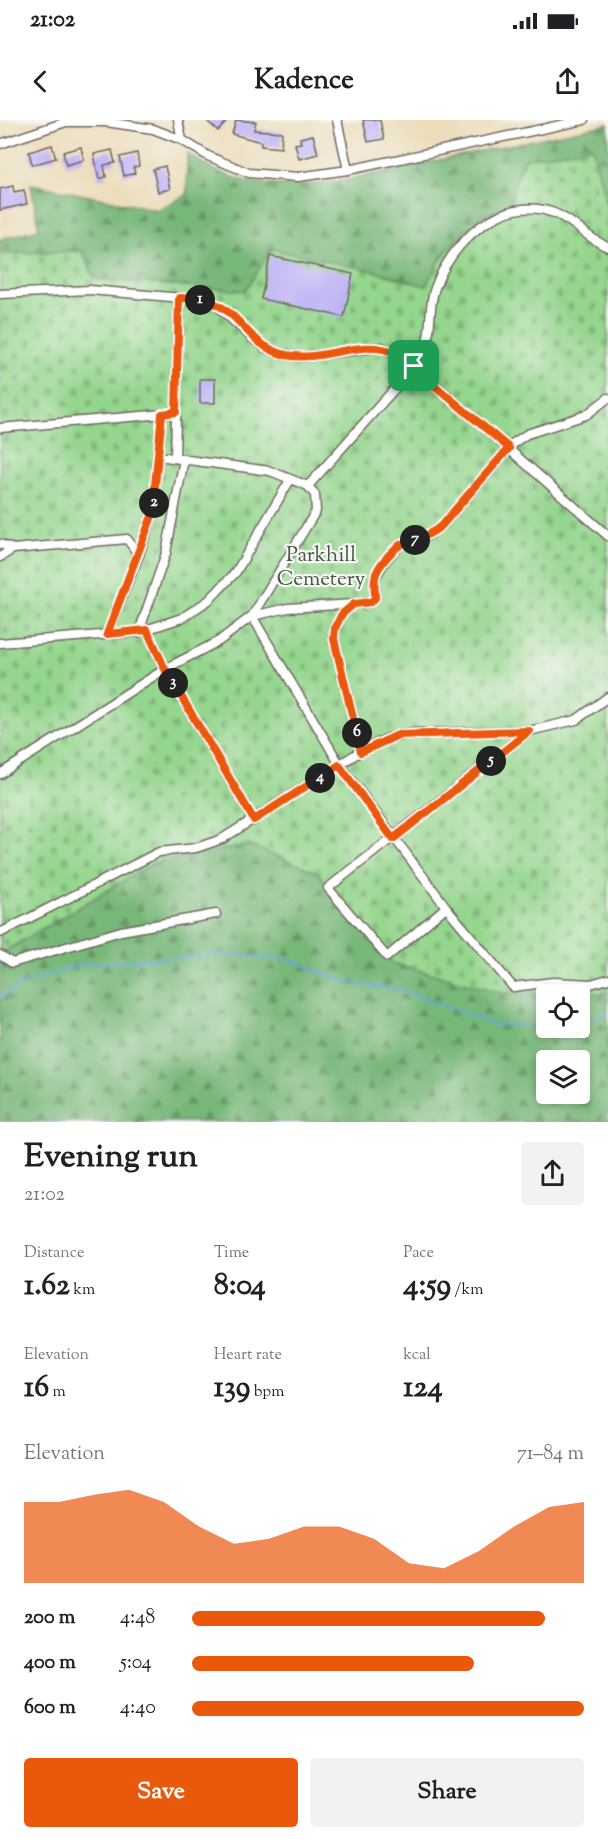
<!DOCTYPE html>
<meta charset="utf-8">
<style>
:root{--surface:#fff;--page:#f2f2f2;--text:#202124;--muted:#757577;--accent:#ea580c}
body{margin:0;font-family:"Sorts Mill Goudy",serif;background:var(--page);color:var(--text);height:100vh;display:flex;flex-direction:column;font-size:22px;white-space:nowrap}
*{box-sizing:border-box;margin:0}
p{font-size:20px;color:var(--muted)}
.icon{flex:none;width:33px;height:33px;fill:none;stroke:currentColor;stroke-width:2;stroke-linecap:round;stroke-linejoin:round}
.map{position:relative;height:1002px;overflow:hidden}
.details{display:flex;flex-direction:column;background:var(--surface);flex:1}
.details>*{flex:none}
.controls{position:absolute;left:536px;top:864px;display:grid;gap:12px}
.controls a{display:grid;place-items:center;width:54px;height:54px;border-radius:6px;background:var(--surface);box-shadow:0 3px 9px #0003;font-size:30px}
.pin{position:absolute;display:grid;place-items:center;width:51px;height:51px;color:#fff;margin:-26px;border-radius:12px;box-shadow:0 3px 9px #0006}
.km{position:absolute;width:30px;height:30px;margin:-15px;border-radius:50%;background:#222;color:#fff;font-size:16px;line-height:30px;text-align:center}
.round{display:grid;place-items:center;flex:none;width:63px;height:63px;border-radius:6px;background:var(--page)}
.head{display:flex;align-items:center;justify-content:space-between;height:102px;padding:0 24px}
h1{font-size:33px;font-weight:700;line-height:45px}
.metrics{display:grid;grid-template-columns:repeat(3,1fr);gap:9px;height:102px;padding:6px 24px}
.metrics div{display:grid;align-content:center}
.metrics b{font-size:30px;font-weight:700}
.metrics small{font-size:16px;font-weight:400}
.metrics p{font-size:16px}
.chart{height:168px;padding:12px 24px}
.chart p{display:flex;justify-content:space-between}
.chart svg{width:100%;height:108px;margin-top:6px;fill:var(--accent);opacity:.7}
.action{display:flex;gap:12px;margin-top:auto;padding:12px 24px}
.action a{flex:1;height:69px;border-radius:6px;background:var(--accent);color:#fff;font-size:24px;font-weight:700;line-height:69px;text-align:center}
.action a+a{background:var(--page);color:var(--text)}
ul{padding:0 24px;list-style:none;font-size:20px}
li{display:grid;grid-template-columns:96px 72px 1fr;align-items:center;height:45px}
li i{height:15px;border-radius:8px;background:var(--accent)}
.status{display:flex;justify-content:space-between;align-items:center;height:42px;padding:0 30px;background:var(--surface);direction:ltr}
.status svg{height:16px;fill:currentColor}
header{display:flex;justify-content:space-between;align-items:center;height:78px;padding:0 24px;background:var(--surface);font-size:27px;font-weight:700}
.map>svg:first-child{display:block}
.forest{fill:url(#forest-firs);stroke:#517152;stroke-width:1.5;fill-rule:evenodd}
.cemetery{fill:url(#cemetery-stones);stroke:#60805c;stroke-width:1.5}
.lines{fill:none;stroke-linecap:round;stroke-linejoin:round}
.stream{stroke:#62a8d8;stroke-width:2}
.building{fill:#beb2f6}
.minor-casing{stroke:#6f695e;stroke-width:11}
.minor{stroke:#fff;stroke-width:8}
.route-casing{stroke:#fff;stroke-width:12}
.route{stroke:#ea580c;stroke-width:8}
.labels{text-anchor:middle;dominant-baseline:central;stroke-width:4.5;stroke-linejoin:round;paint-order:stroke}
.park-label{font-size:21px;fill:#455644;stroke:#f6f6f2}
</style>
<div class="status"><b>21:02</b><svg viewBox="0 0 49 12"><path d="M0 12V9h3v3zM5 12V6h3v6zM10 12V3h3v9zM15 12V0h3v12zM26 1h20v11H26zM47 4h2v5h-2z"/></svg></div>
<header><svg class="icon" aria-label="back" viewBox="0 0 24 24"><path d="M15 5l-7 7 7 7"/></svg>Kadence<svg class="icon" aria-label="share" viewBox="0 0 24 24"><path d="M12 15V3M7 8l5-5 5 5M5 13v7h14v-7"/></svg></header>
<div class="map">
<svg width="608" height="1002" viewBox="0 0 608 1002">
<defs>
<pattern id="forest-firs" width="22" height="20" patternUnits="userSpaceOnUse" patternTransform="scale(1.5)"><rect width="22" height="20" fill="#77b778"/><path d="M5 1l3.5 6h-7zM16 11l3.5 6h-7z" fill="#629563"/></pattern>
<pattern id="cemetery-stones" width="16" height="16" patternUnits="userSpaceOnUse" patternTransform="scale(1.5)"><rect width="16" height="16" fill="#94d68d"/><path d="M2 7V4a2 2 0 0 1 4 0v3zM10 15v-3a2 2 0 0 1 4 0v3z" fill="#80b87a"/></pattern>
</defs>
<rect width="100%" height="100%" fill="#f6f6f2"/>
<filter id="ink" filterUnits="userSpaceOnUse"><feTurbulence type="fractalNoise" baseFrequency=".0167" numOctaves="2"/><feDisplacementMap in="SourceGraphic" scale="12" xChannelSelector="R" yChannelSelector="G"/><feConvolveMatrix kernelMatrix="1 2 1 2 8 2 1 2 1" color-interpolation-filters="sRGB"/></filter>
<filter id="wash" filterUnits="userSpaceOnUse"><feTurbulence type="fractalNoise" baseFrequency=".008" numOctaves="4" result="noise"/><feDisplacementMap in="SourceGraphic" scale="24" xChannelSelector="R" yChannelSelector="G"/><feGaussianBlur stdDeviation="1.35" result="paint"/><feColorMatrix in="noise" values="0 0 0 0 0 0 0 0 0 0 0 0 0 0 0 0 0 1.4 0 .05"/><feComposite in="paint" operator="in"/></filter>
<g filter="url(#wash)">
<rect width="100%" height="100%" fill="#edddbc"/>
<g class="forest">
<path d="M608,4V90L592,27L508,88L483,95L444,133L426,166L373,151L252,162L245,171L95,159L82,131L0,134V119L39,109L31,64L157,90L187,75V33C236,69 279,68 337,62Z"/>
<path d="M249,725L317,752L393,843L506,874L608,873V1002H0V834L155,742ZM546,874H579V908H546ZM546,940H579V974H546Z"/>
</g>
<path class="cemetery" d="M592,27L608,90V873L506,874L393,843L317,752L249,725L155,742L0,834V134L82,131L95,159L245,171L272,129L373,151L426,166C445,127 466,101 508,88L523,39Z"/>
<g class="lines">
<g class="stream">
<path d="M0,877L28,862L81,844L228,834L290,840L347,862L401,870L495,905H546"/>
<path d="M579,901L608,893"/>
</g>
</g>
<g id="blocks">
<g class="building">
<path d="M206,0H228L218,11Z"/>
<path d="M236,0L256,2L254,10L282,12L281,28L261,26V22L232,14Z"/>
<path d="M363,0H380L384,19L368,22Z"/>
<path d="M313,15L318,34L299,39L295,24L301,23L300,18Z"/>
<path d="M52,25L56,38L32,45L29,32Z"/>
<path d="M81,27L84,40L66,45L63,32Z"/>
<path d="M112,30L115,43L104,45L106,57L99,59L94,34Z"/>
<path d="M137,33L139,46L133,47L135,53L124,56L120,37Z"/>
<path d="M165,46L170,69L158,72L153,49Z"/>
<path d="M13,66L14,72L24,70L27,84L0,90V69Z"/>
<path d="M270,136L353,154L344,197L261,179Z"/>
<rect x="200" y="259" width="15" height="24"/>
</g>
</g>
</g>
<g filter="url(#ink)">
<use href="#blocks" fill-opacity="0" stroke="#6f695e" stroke-width="1.5"/>
<g class="lines">
<defs>
<g id="minor">
<path d="M178,0L182,20"/>
<path d="M337,0L348,50"/>
<path d="M0,24L66,2H106L153,9L182,20L208,36L249,53L298,57L348,50L584,0"/>
<path d="M0,174L90,170L194,179L215,184L251,217L266,228L285,235L302,237L382,227L414,246L608,416"/>
<path d="M0,308L176,293"/>
<path d="M158,336L270,351L308,366"/>
<path d="M175,338L179,178"/>
<path d="M0,424L13,429L127,419L139,435L107,514"/>
<path d="M139,435L152,396L162,294"/>
<path d="M0,437L13,429"/>
<path d="M354,484L288,488L252,496L340,645L446,787L513,867L553,862L591,864L608,859"/>
<path d="M147,510L165,549L254,701"/>
<path d="M139,512L166,433L184,339"/>
<path d="M0,523L139,512L182,498L209,480L236,452L290,360"/>
<path d="M361,631L334,519L335,509L342,494L354,484L371,482L375,478V458L386,440L400,425L422,419L441,406L515,322L527,314L586,295L608,278"/>
<path d="M0,654L165,549L219,521L252,496L316,391L315,375L308,366C333,338 357,311 381,284C395,268 411,253 422,234C434,213 427,189 435,168C451,122 503,73 554,93C575,101 587,119 608,127"/>
<path d="M446,787L387,837L328,768L529,611L576,600L608,577"/>
<path d="M0,813L159,732L196,728L222,719L361,631L388,618L414,613L529,611"/>
<path d="M0,835L12,843L121,811L216,794"/>
</g>
</defs>
<use href="#minor" class="minor-casing"/>
<use href="#minor" class="minor"/>
</g>
</g>
<g class="lines" filter="url(#ink)">
<defs>
<path id="route" d="M179,178C191,178 204,179 216,184C243,197 249,226 286,235C323,243 360,217 396,233L509,328L441,406C429,416 420,417 406,422C395,426 376,447 375,458C374,465 375,472 375,478L371,482L354,484L342,494L335,508L334,519L361,632L398,615L529,611L393,719L339,645L254,700L165,549L147,510L107,514L152,396L162,294L176,292Z"/>
</defs>
<use href="#route" class="route-casing"/>
<use href="#route" class="route"/>
</g>
<g class="labels">
<g class="park-label">
<text x="321" y="436">Parkhill<tspan x="321" dy="24">Cemetery</tspan></text>
</g>
</g>
</svg>
<div class="controls">
<a><svg class="icon" aria-label="locate" viewBox="0 0 24 24"><circle cx="12" cy="12" r="6"/><path d="M12 2v4M12 18v4M2 12h4M18 12h4"/></svg></a>
<a><svg class="icon" aria-label="layers" viewBox="0 0 24 24"><path d="M12 4l9 5-9 5-9-5zM3 14l9 5 9-5"/></svg></a>
</div>
<div class="pin" style="left:414px;top:246px;background:#1e9e55"><svg class="icon" aria-label="arrive" viewBox="0 0 24 24"><path d="M6 21V4h12l-3 4 3 4H6"/></svg></div>
<b class="km" style="left:200px;top:180px">1</b>
<b class="km" style="left:154px;top:383px">2</b>
<b class="km" style="left:173px;top:563px">3</b>
<b class="km" style="left:320px;top:658px">4</b>
<b class="km" style="left:491px;top:641px">5</b>
<b class="km" style="left:357px;top:613px">6</b>
<b class="km" style="left:415px;top:420px">7</b>
</div>
<section class="details">
<div class="head"><div><h1>Evening run</h1><p>21:02</p></div><a class="round"><svg class="icon" aria-label="share" viewBox="0 0 24 24"><path d="M12 15V3M7 8l5-5 5 5M5 13v7h14v-7"/></svg></a></div>
<div class="metrics">
<div><p>Distance</p><b>1.62<small> km</small></b></div>
<div><p>Time</p><b>8:04</b></div>
<div><p>Pace</p><b>4:59<small> /km</small></b></div>
</div>
<div class="metrics">
<div><p>Elevation</p><b>16<small> m</small></b></div>
<div><p>Heart rate</p><b>139<small> bpm</small></b></div>
<div><p>kcal</p><b>124</b></div>
</div>
<div class="chart"><p><span>Elevation</span>71–84 m</p>
<svg viewBox="0 0 160 44" preserveAspectRatio="none"><path d="M0 44V11L10 11L20 8L30 6L40 11L50 21L60 28L70 26L80 21L90 21L100 26L110 36L120 38L130 31L140 21L150 13L160 11V44z"/></svg>
</div>
<ul>
<li><b>200 m</b>4:48<i style="width:90%"></i></li>
<li><b>400 m</b>5:04<i style="width:72%"></i></li>
<li><b>600 m</b>4:40<i style="width:100%"></i></li>
</ul>
<div class="action"><a>Save</a><a>Share</a></div>
</section>
